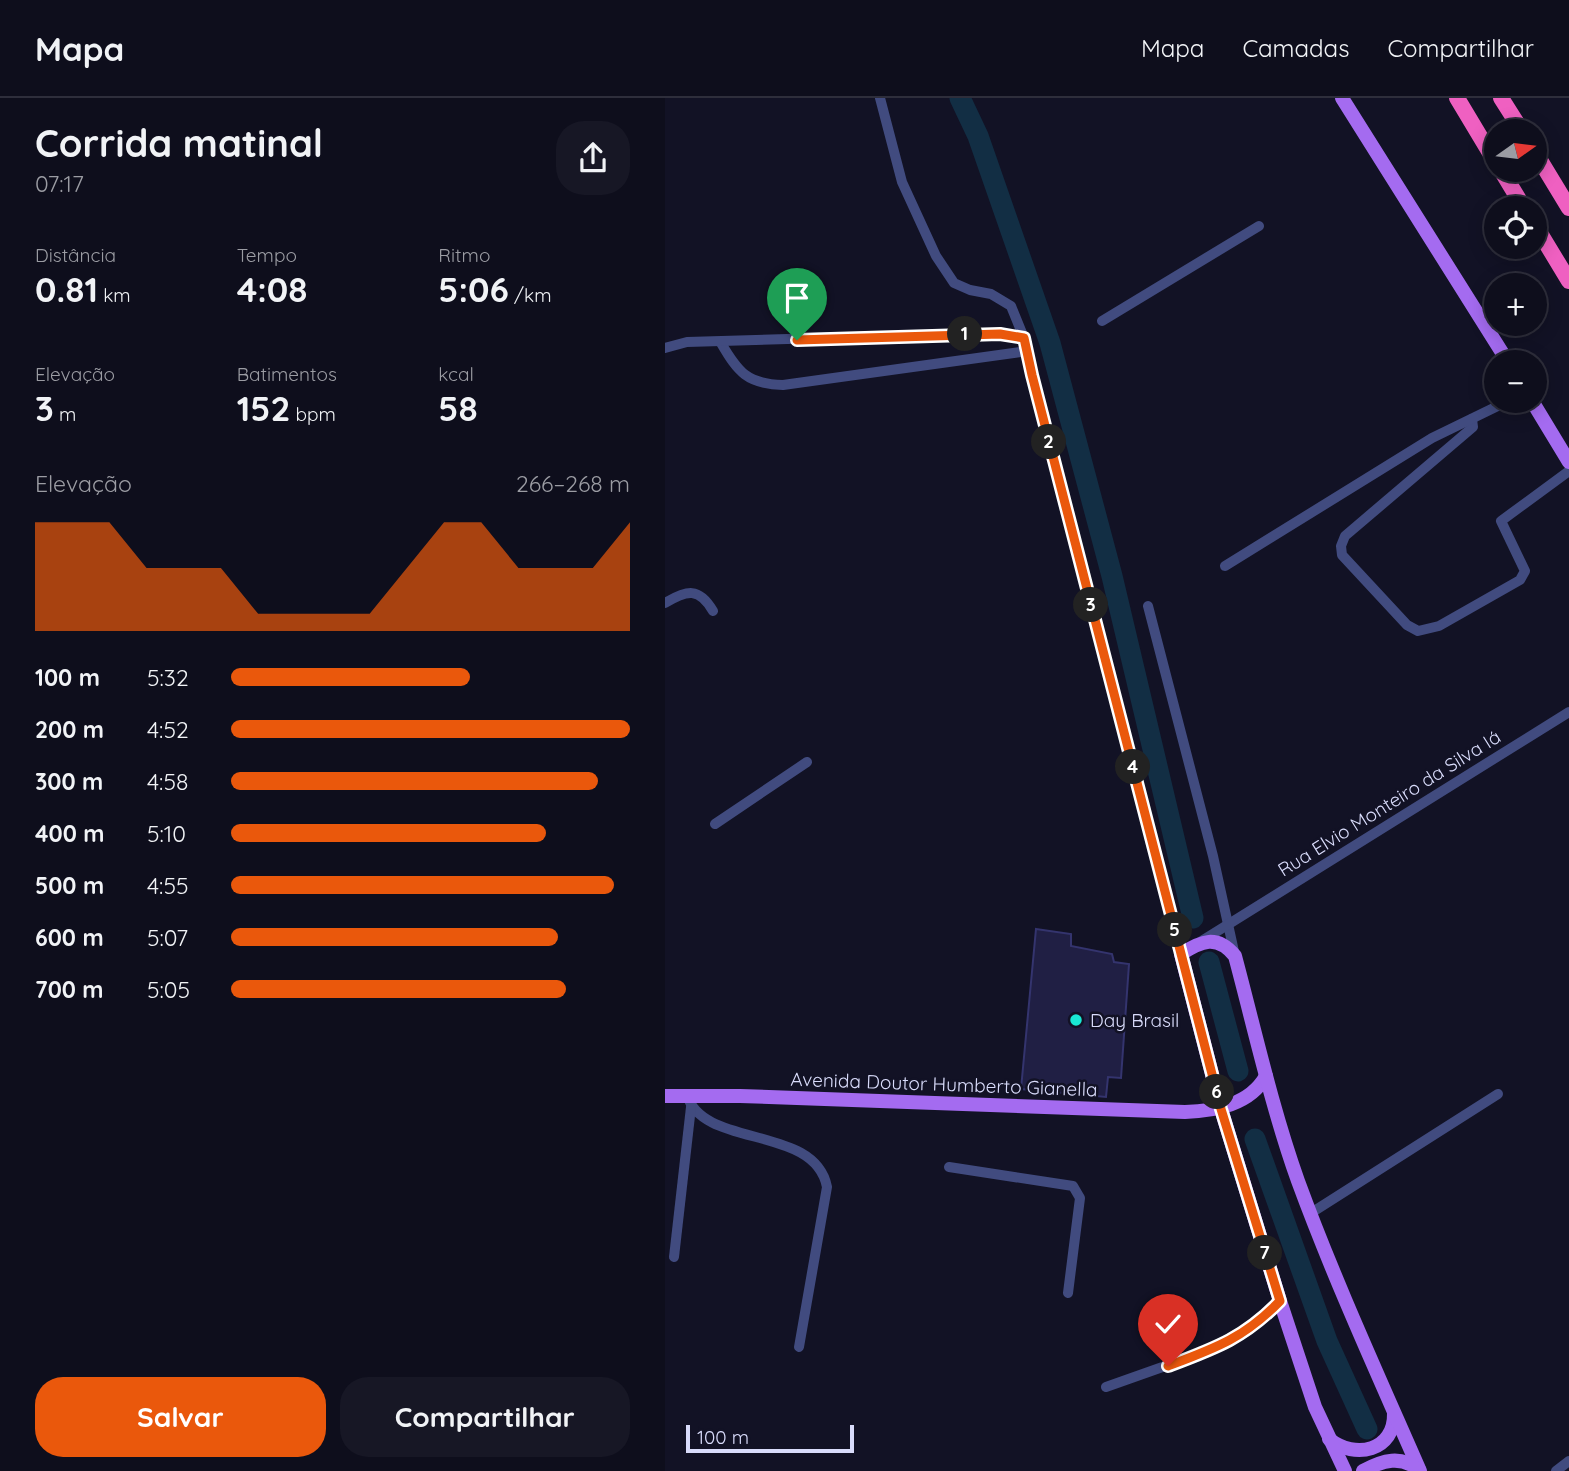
<!DOCTYPE html>
<html lang="pt">
<meta charset="utf-8">
<style>
:root{--surface:#0e0e1c;--page:#171725;--text:#f1f3f6;--muted:#9b9ca3;--line:#2e2e3b;--accent:#ea580c}
body{margin:0;font-family:Quicksand,sans-serif;background:var(--page);color:var(--text);height:100vh;display:flex;flex-direction:column;font-size:26px;white-space:nowrap}
*{box-sizing:border-box;margin:0}
p{font-size:23px;color:var(--muted)}
.icon{flex:none;width:38px;height:38px;fill:none;stroke:currentColor;stroke-width:2;stroke-linecap:round;stroke-linejoin:round}
.map{position:relative;flex:1;overflow:hidden}
.sheet{display:flex;flex-direction:column;background:var(--surface);width:665px}
.sheet>*{flex:none}
.needle{width:46px;rotate:76deg}
.tools{position:absolute;left:819px;top:21px;display:grid;gap:14px}
.tools a{display:grid;place-items:center;width:63px;height:63px;border-radius:50%;background:var(--surface);box-shadow:0 4px 18px #0003,0 0 0 2px var(--line);font-size:35px}
.scale{position:absolute;left:21px;bottom:18px;width:168px;box-sizing:border-box;padding-left:7px;border:4px solid #d9dcfb;border-top:0;font-size:19px;line-height:24px;white-space:nowrap;color:#d9dcfb;-webkit-text-stroke:5px #121225;paint-order:stroke}
.pin{position:absolute;display:grid;place-items:center;width:60px;height:60px;color:#fff;margin:-72px -30px;border-radius:50% 50% 50% 0;rotate:-45deg;box-shadow:0 0 7px #0007}
.pin .icon{rotate:45deg}
.km{position:absolute;width:35px;height:35px;margin:-18px;border-radius:50%;background:#222;color:#fff;font-size:19px;line-height:35px;text-align:center}
.round{display:grid;place-items:center;flex:none;width:74px;height:74px;border-radius:28px;background:var(--page)}
.headline{display:flex;align-items:center;justify-content:space-between;height:119px;padding:0 35px}
h1{font-size:38px;font-weight:700;line-height:52px}
.metrics{display:grid;grid-template-columns:repeat(3,1fr);gap:10px;height:119px;padding:7px 35px}
.metrics div{display:grid;align-content:center}
.metrics b{font-size:35px;font-weight:700}
.metrics small{font-size:19px;font-weight:400}
.metrics p{font-size:19px}
.chart{height:196px;padding:14px 35px}
.chart p{display:flex;justify-content:space-between}
.chart svg{width:100%;height:126px;margin-top:7px;fill:var(--accent);opacity:.7}
.cta{display:flex;gap:14px;margin-top:auto;padding:14px 35px}
.cta a{flex:1;height:80px;border-radius:28px;background:var(--accent);color:#fff;font-size:28px;font-weight:700;line-height:80px;text-align:center}
.cta a+a{background:var(--page);color:var(--text)}
ul{padding:0 35px;list-style:none;font-size:23px}
li{display:grid;grid-template-columns:112px 84px 1fr;align-items:center;height:52px}
li i{height:18px;border-radius:9px;background:var(--accent)}
header{display:flex;align-items:center;gap:42px;box-sizing:border-box;height:98px;padding:0 35px;background:var(--surface);border-bottom:2px solid var(--line)}
header strong{font-size:33px}
nav{display:flex;gap:38px;margin-inline-start:auto;font-size:24px}
main{display:flex;flex:1;min-height:0}
.map>svg:first-child{display:block}
.lines{fill:none;stroke-linecap:round;stroke-linejoin:round}
.river{stroke:#122e44;stroke-width:21}
.building{fill:#201f44;stroke:#34346e;stroke-width:2}
.minor{stroke:#414b7f;stroke-width:10}
.major{stroke:#a46bf0;stroke-width:14}
.highway{stroke:#ef60c1;stroke-width:16}
.route-casing{stroke:#fff;stroke-width:14}
.route{stroke:#ea580c;stroke-width:9}
.poi-dot{fill:#19e8d4;stroke:#121225;stroke-width:2.5}
.labels{text-anchor:middle;dominant-baseline:central;stroke-width:5;stroke-linejoin:round;paint-order:stroke}
.street-label{font-size:19px;fill:#d9dcfb;stroke:#121225}
.poi-label{font-size:19px;fill:#d9dcfb;stroke:#121225;text-anchor:start}
</style>
<header>
<strong>Mapa</strong>
<nav><a>Mapa</a><a>Camadas</a><a>Compartilhar</a></nav>
</header>
<main>
<section class="sheet">
<div class="headline"><div><h1>Corrida matinal</h1><p>07:17</p></div><a class="round"><svg class="icon" aria-label="share" viewBox="0 0 24 24"><path d="M12 15V3M7 8l5-5 5 5M5 13v7h14v-7"/></svg></a></div>
<div class="metrics">
<div><p>Distância</p><b>0.81<small> km</small></b></div>
<div><p>Tempo</p><b>4:08</b></div>
<div><p>Ritmo</p><b>5:06<small> /km</small></b></div>
</div>
<div class="metrics">
<div><p>Elevação</p><b>3<small> m</small></b></div>
<div><p>Batimentos</p><b>152<small> bpm</small></b></div>
<div><p>kcal</p><b>58</b></div>
</div>
<div class="chart"><p><span>Elevação</span>266–268 m</p>
<svg viewBox="0 0 160 44" preserveAspectRatio="none"><path d="M0 44V6L10 6L20 6L30 22L40 22L50 22L60 38L70 38L80 38L90 38L100 22L110 6L120 6L130 22L140 22L150 22L160 6V44z"/></svg>
</div>
<ul>
<li><b>100 m</b>5:32<i style="width:60%"></i></li>
<li><b>200 m</b>4:52<i style="width:100%"></i></li>
<li><b>300 m</b>4:58<i style="width:92%"></i></li>
<li><b>400 m</b>5:10<i style="width:79%"></i></li>
<li><b>500 m</b>4:55<i style="width:96%"></i></li>
<li><b>600 m</b>5:07<i style="width:82%"></i></li>
<li><b>700 m</b>5:05<i style="width:84%"></i></li>
</ul>
<div class="cta"><a>Salvar</a><a>Compartilhar</a></div>
</section>
<div class="map">
<svg width="904" height="1373" viewBox="0 0 904 1373">
<rect width="100%" height="100%" fill="#121225"/>
<g class="lines">
<g class="river">
<path d="M295,0L313,38L385,245L447,478L528,820"/>
<path d="M544,864L573,973"/>
<path d="M590,1041L662,1243L702,1331"/>
</g>
</g>
<path class="building" d="M371,831L406,836V848L447,856L449,864L464,866L456,980L443,979L441,999L356,991Z"/>
<g class="lines">
<g class="minor">
<path d="M215,0L237,84L271,158L289,185L305,192L326,196L346,208L359,240"/>
<path d="M437,223L594,128"/>
<path d="M56,245C73,274 82,286 118,287L363,253"/>
<path d="M0,250L22,244L293,236H336L359,240L516,856"/>
<path d="M807,321L808,329L680,438L676,448L677,457L742,527L753,533L774,528L855,482L860,473L836,423L904,373"/>
<path d="M560,468L767,340L843,303"/>
<path d="M0,505C22,492 34,489 48,513"/>
<path d="M483,508L548,758L570,858"/>
<path d="M50,726L142,664"/>
<path d="M535,844L904,614"/>
<path d="M22,997C38,1051 150,1026 162,1089L134,1249"/>
<path d="M284,1069L408,1088L415,1100L403,1195"/>
<path d="M646,1115L833,996"/>
<path d="M9,1159L26,1009"/>
<path d="M441,1289L554,1249L581,1234L615,1203"/>
<path d="M891,1373L904,1363"/>
</g>
<g class="major">
<path d="M677,0L843,264"/>
<path d="M867,303L904,364"/>
<path d="M0,998H75L520,1014C550,1013 585,1007 601,978"/>
<path d="M664,1341C690,1362 730,1353 729,1315"/>
<path d="M680,1373L650,1309L615,1203L556,1011L516,856C536,843 552,836 570,858C590,933 607,1010 633,1083C669,1181 713,1277 755,1373"/>
<path d="M698,1373C718,1362 736,1357 754,1372"/>
</g>
<g class="highway">
<path d="M792,0L831,65"/>
<path d="M836,0L857,33"/>
<path d="M870,54L904,110"/>
<path d="M836,72L859,110"/>
<path d="M870,127L904,183"/>
</g>
</g>
<g class="lines">
<defs>
<path id="route" d="M132,242L335,236L359,240L367,277L556,1011L615,1203C579,1240 551,1250 503,1268"/>
</defs>
<use href="#route" class="route-casing"/>
<use href="#route" class="route"/>
</g>
<circle class="poi-dot" cx="411" cy="922" r="7"/>
<g class="labels">
<g class="street-label">
<text transform="translate(724 705) rotate(-32)">Rua Elvio Monteiro da Silva Iá</text>
<text transform="translate(279 986) rotate(2)">Avenida Doutor Humberto Gianella</text>
</g>
<g class="poi-label">
<text x="425" y="922">Day Brasil</text>
</g>
</g>
</svg>
<div class="tools">
<a><svg class="needle" viewBox="-14 -14 28 28"><path d="M0-13l5 13h-10z" fill="#e53935"/><path d="M0 13l5-13h-10z" fill="#9b9ca3"/></svg></a>
<a><svg class="icon" aria-label="locate" viewBox="0 0 24 24"><circle cx="12" cy="12" r="6"/><path d="M12 2v4M12 18v4M2 12h4M18 12h4"/></svg></a>
<a>+</a>
<a>−</a>
</div>
<div class="scale">100 m</div>
<div class="pin" style="left:132px;top:242px;background:#1e9e55"><svg class="icon" aria-label="arrive" viewBox="0 0 24 24"><path d="M6 21V4h12l-3 4 3 4H6"/></svg></div>
<div class="pin" style="left:503px;top:1268px;background:#d93025"><svg class="icon" aria-label="check" viewBox="0 0 24 24"><path d="M5 12l5 5 9-10"/></svg></div>
<b class="km" style="left:300px;top:236px">1</b>
<b class="km" style="left:384px;top:344px">2</b>
<b class="km" style="left:426px;top:507px">3</b>
<b class="km" style="left:468px;top:669px">4</b>
<b class="km" style="left:510px;top:832px">5</b>
<b class="km" style="left:552px;top:994px">6</b>
<b class="km" style="left:600px;top:1155px">7</b>
</div>
</main>
